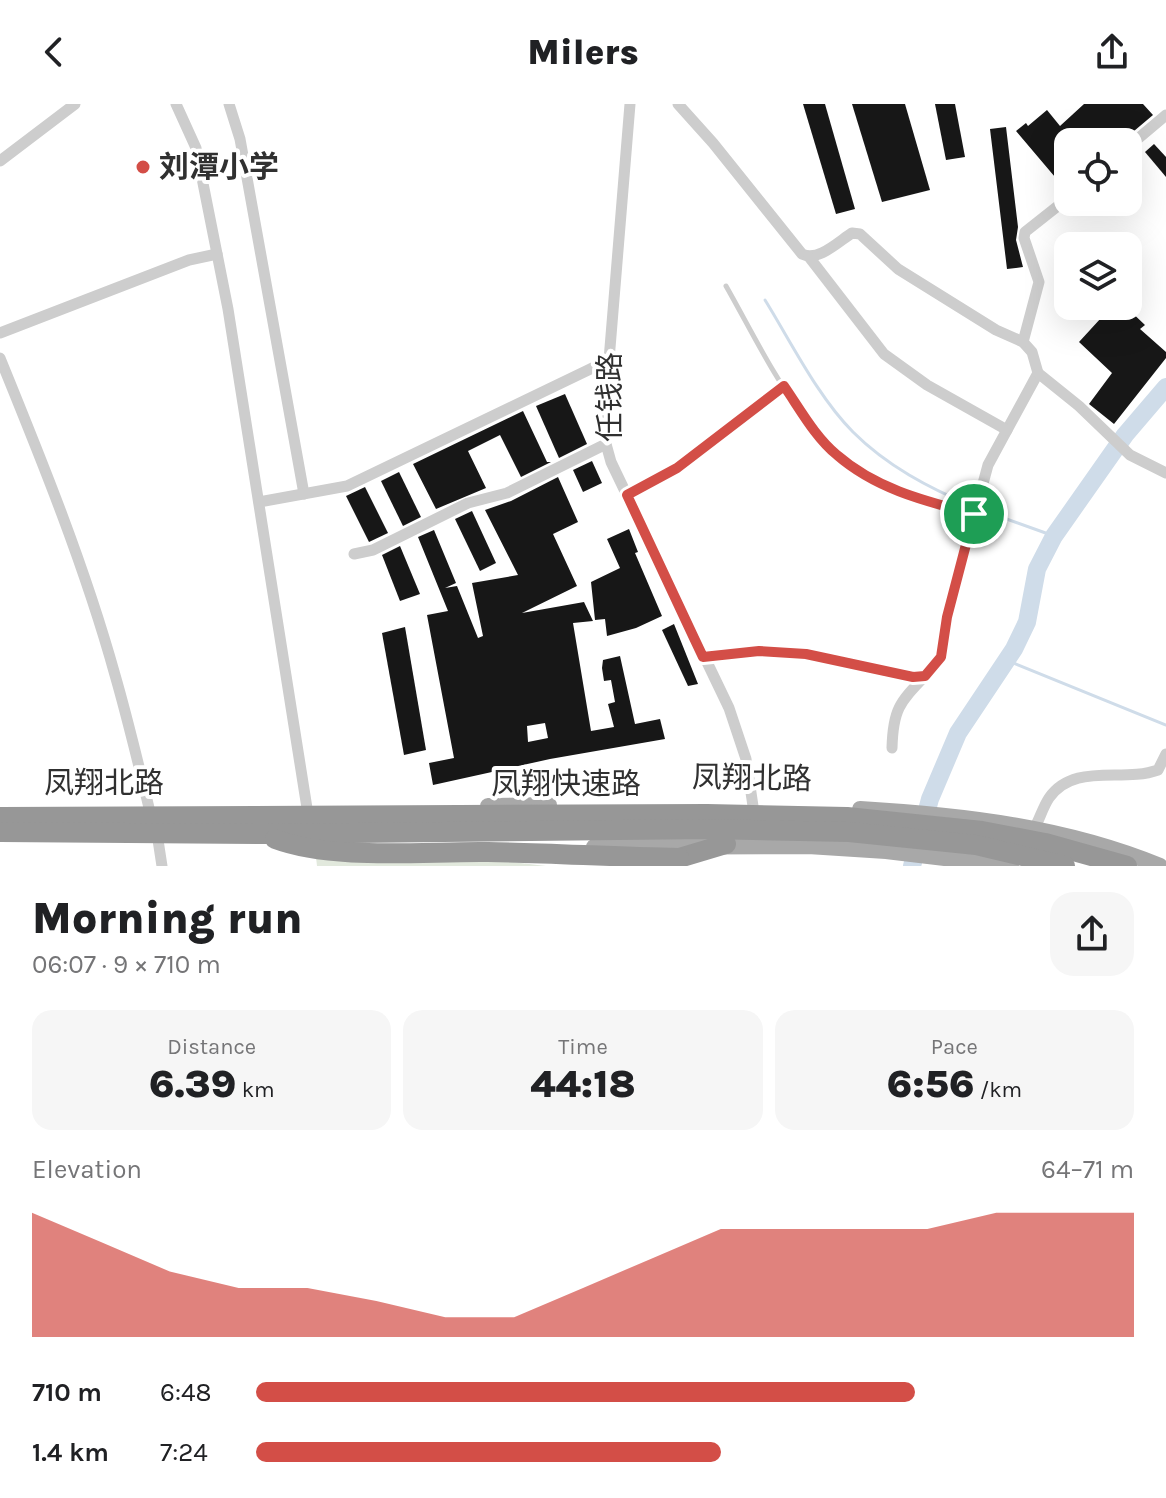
<!DOCTYPE html>
<meta charset="utf-8">
<style>
:root{--surface:#fff;--page:#f6f6f6;--text:#202124;--muted:#757577;--accent:#d34e47}
body{margin:0;font-family:Karla,"Noto Sans SC",sans-serif;background:var(--page);color:var(--text);height:100vh;display:flex;flex-direction:column;font-size:30px;white-space:nowrap}
*{box-sizing:border-box;margin:0}
p{font-size:26px;color:var(--muted)}
.icon{flex:none;width:44px;height:44px;fill:none;stroke:currentColor;stroke-width:2;stroke-linecap:round;stroke-linejoin:round}
.map{position:relative;height:762px;overflow:hidden}
.panel{display:flex;flex-direction:column;background:var(--surface);flex:1}
.panel>*{flex:none}
.tools{position:absolute;left:1054px;top:24px;display:grid;gap:16px}
.tools a{display:grid;place-items:center;width:88px;height:88px;border-radius:16px;background:var(--surface);box-shadow:0 8px 32px #0002;font-size:40px}
.pin{position:absolute;display:grid;place-items:center;width:68px;height:68px;color:#fff;margin:-34px;border:4px solid #fff;border-radius:50%;box-shadow:0 2px 8px #0007}
.round{display:grid;place-items:center;flex:none;width:84px;height:84px;border-radius:24px;background:var(--page)}
.head{display:flex;align-items:center;justify-content:space-between;height:136px;padding:0 32px}
h1{font-size:44px;font-weight:800;line-height:60px}
.figures{display:grid;grid-template-columns:repeat(3,1fr);gap:12px;height:136px;padding:8px 32px}
.figures div{display:grid;align-content:center;border-radius:20px;background:var(--page);text-align:center}
.figures b{font-size:40px;font-weight:800}
.figures small{font-size:22px;font-weight:400}
.figures p{font-size:22px}
.chart{height:224px;padding:16px 32px}
.chart p{display:flex;justify-content:space-between}
.chart svg{width:100%;height:144px;margin-top:8px;fill:var(--accent);opacity:.7}
ul{padding:0 32px;list-style:none;font-size:26px}
li{display:grid;grid-template-columns:128px 96px 1fr;align-items:center;height:60px}
li i{height:20px;border-radius:10px;background:var(--accent)}
header{display:flex;justify-content:space-between;align-items:center;height:104px;padding:0 32px;background:var(--surface);font-size:36px;font-weight:800}
.map>svg:first-child{display:block}
.green{fill:#e2e9dd}
.lines{fill:none;stroke-linecap:round;stroke-linejoin:round}
.stream{stroke:#cfdce9;stroke-width:3}
.river{stroke:#cfdce9;stroke-width:18}
.building{fill:#171717;fill-rule:evenodd}
.lane{stroke:#cdcdcd;stroke-width:5}
.street{stroke:#cdcdcd;stroke-width:11}
.primary{stroke:#a8a8a8;stroke-width:16}
.highway{stroke:#979797;stroke-width:20}
.highway-bridge{stroke:#979797;stroke-width:20}
.route-casing{stroke:#fff;stroke-width:16}
.route{stroke:#d34e47;stroke-width:10}
.poi-dot{fill:#d34e47;stroke:#fff;stroke-width:3}
.labels{text-anchor:middle;dominant-baseline:central;stroke-width:8;stroke-linejoin:round;paint-order:stroke}
.poi-label{font-size:30px;font-weight:bold;fill:#303030;stroke:#fff;text-anchor:start}
.street-label{font-size:30px;fill:#303030;stroke:#fff}
</style>
<header><svg class="icon" aria-label="back" viewBox="0 0 24 24"><path d="M15 5l-7 7 7 7"/></svg>Milers<svg class="icon" aria-label="share" viewBox="0 0 24 24"><path d="M12 15V3M7 8l5-5 5 5M5 13v7h14v-7"/></svg></header>
<div class="map">
<svg width="1166" height="762" viewBox="0 0 1166 762">
<rect width="100%" height="100%" fill="#fff"/>
<path class="green" d="M316,753L488,755L546,762H317Z"/>
<g class="lines">
<g class="stream">
<path d="M765,196C791,238 818,293 853,328C887,362 929,384 972,402"/>
<path d="M979,405L1054,432"/>
<path d="M1006,556L1166,621"/>
</g>
<path class="river" d="M912,762L930,695L958,629L1014,545L1027,518L1037,465L1054,432L1125,331L1166,283"/>
</g>
<g class="building">
<path d="M803,0H825L855,105L836,110Z"/>
<path d="M852,0H905L930,86L882,98Z"/>
<path d="M935,0H955L965,53L946,56Z"/>
<path d="M1084,0H1143L1153,11L1121,38H1068V86H1066L1016,27L1026,19L1028,22L1047,6L1060,22Z"/>
<path d="M1006,23L1018,123L1016,136L1023,163L1007,165L990,25Z"/>
<path d="M1154,40L1166,53V73L1145,48Z"/>
<path d="M1112,202H1125L1145,221L1140,225L1166,248V254L1114,320L1089,300L1112,269L1079,238Z"/>
<path d="M565,290L587,340L559,354L536,302Z"/>
<path d="M523,307L547,358H551L521,373L500,331L468,347L486,384L436,405L413,360Z"/>
<path d="M592,357L602,379L583,388L573,366Z"/>
<path d="M399,368L421,413L403,422L381,377Z"/>
<path d="M558,373L578,418L553,430L577,482L522,509L584,498L593,517L573,519L591,627L614,623L608,600L615,598L611,576L604,577L602,564L603,556L620,552L635,620L660,615L665,635L550,655L433,681L429,659L454,654L427,511L448,507L418,433L434,426L456,479L445,484L457,482L478,534L483,532L472,479L518,471L485,406L511,397ZM545,619L548,634L528,638L527,622Z"/>
<path d="M365,383L388,429L369,438L346,392Z"/>
<path d="M472,407L496,459L480,467L455,415Z"/>
<path d="M629,425L638,448L635,449L662,512L636,524L607,532L605,515L595,516L591,478L620,464L607,435Z"/>
<path d="M400,442L420,490L400,497L382,451Z"/>
<path d="M674,520L698,580L688,582L662,526Z"/>
<path d="M405,523L426,646L404,651L382,529Z"/>
</g>
<g class="lines">
<path class="lane" d="M726,182C767,254 806,345 885,382C913,396 944,402 974,410"/>
<g class="street">
<path d="M176,0L196,44L228,205L307,704"/>
<path d="M229,0L240,35L304,390"/>
<path d="M630,0L609,256L606,340L611,358L729,604L746,655L753,702"/>
<path d="M678,0L713,39L802,150C818,158 838,138 852,129L860,130L898,165L996,226L1023,238L1032,248L1038,269L988,361L947,513L941,553L925,572L913,573L806,550L759,547L703,553"/>
<path d="M1128,43L1166,11"/>
<path d="M0,57L75,0"/>
<path d="M809,153L884,250L927,281L1007,326"/>
<path d="M0,229L189,156L217,150"/>
<path d="M1023,238L1039,178L1024,134L1025,128L1068,94"/>
<path d="M0,254C42,357 85,463 115,571C128,616 139,662 150,708"/>
<path d="M1038,269L1079,302L1130,351L1166,369"/>
<path d="M627,391L677,364L784,282"/>
<path d="M259,398L347,382L609,256"/>
<path d="M354,450L373,446L468,399L507,389L606,340"/>
<path d="M892,644C893,606 899,599 925,572"/>
<path d="M1035,723C1040,714 1043,703 1049,694C1074,658 1122,679 1158,666L1166,650"/>
<path d="M158,736L162,762"/>
</g>
<g class="primary">
<path d="M488,702L549,701"/>
<path d="M860,705C962,711 1065,723 1160,762"/>
<path d="M594,743L808,742L886,747L1011,762"/>
</g>
<path class="highway" d="M679,754L726,740"/>
<g class="highway-bridge">
<path d="M0,713L707,710L847,713L982,727L1045,739L1127,762"/>
<path d="M0,728L264,730L707,725L849,728L976,741L1065,762"/>
<path d="M275,735C334,757 424,747 488,748C552,749 615,753 679,754"/>
</g>
</g>
<g class="lines">
<defs>
<path id="route" d="M784,282C800,305 815,333 837,351C876,385 925,397 974,410L947,513L941,553L925,572L913,573L806,550L759,547L703,553L694,534L627,391L677,364Z"/>
</defs>
<use href="#route" class="route-casing"/>
<use href="#route" class="route"/>
</g>
<circle class="poi-dot" cx="143" cy="63" r="8"/>
<g class="labels">
<g class="poi-label">
<text x="159" y="63">刘潭小学</text>
</g>
<g class="street-label">
<text transform="translate(610 293) rotate(-90)">任钱路</text>
<text transform="translate(752 674) rotate(1)">凤翔北路</text>
<text x="104" y="679">凤翔北路</text>
<text x="566" y="680">凤翔快速路</text>
</g>
</g>
</svg>
<div class="tools">
<a><svg class="icon" aria-label="locate" viewBox="0 0 24 24"><circle cx="12" cy="12" r="6"/><path d="M12 2v4M12 18v4M2 12h4M18 12h4"/></svg></a>
<a><svg class="icon" aria-label="layers" viewBox="0 0 24 24"><path d="M12 4l9 5-9 5-9-5zM3 14l9 5 9-5"/></svg></a>
</div>
<div class="pin" style="left:974px;top:410px;background:#1e9e55"><svg class="icon" aria-label="arrive" viewBox="0 0 24 24"><path d="M6 21V4h12l-3 4 3 4H6"/></svg></div>
</div>
<section class="panel">
<div class="head"><div><h1>Morning run</h1><p>06:07 · 9 × 710 m</p></div><a class="round"><svg class="icon" aria-label="share" viewBox="0 0 24 24"><path d="M12 15V3M7 8l5-5 5 5M5 13v7h14v-7"/></svg></a></div>
<div class="figures">
<div><p>Distance</p><b>6.39<small> km</small></b></div>
<div><p>Time</p><b>44:18</b></div>
<div><p>Pace</p><b>6:56<small> /km</small></b></div>
</div>
<div class="chart"><p><span>Elevation</span>64–71 m</p>
<svg viewBox="0 0 160 44" preserveAspectRatio="none"><path d="M0 44V6L10 15L20 24L30 29L40 29L50 33L60 38L70 38L80 29L90 20L100 11L110 11L120 11L130 11L140 6L150 6L160 6V44z"/></svg>
</div>
<ul>
<li><b>710 m</b>6:48<i style="width:75%"></i></li>
<li><b>1.4 km</b>7:24<i style="width:53%"></i></li>
</ul>
</section>
